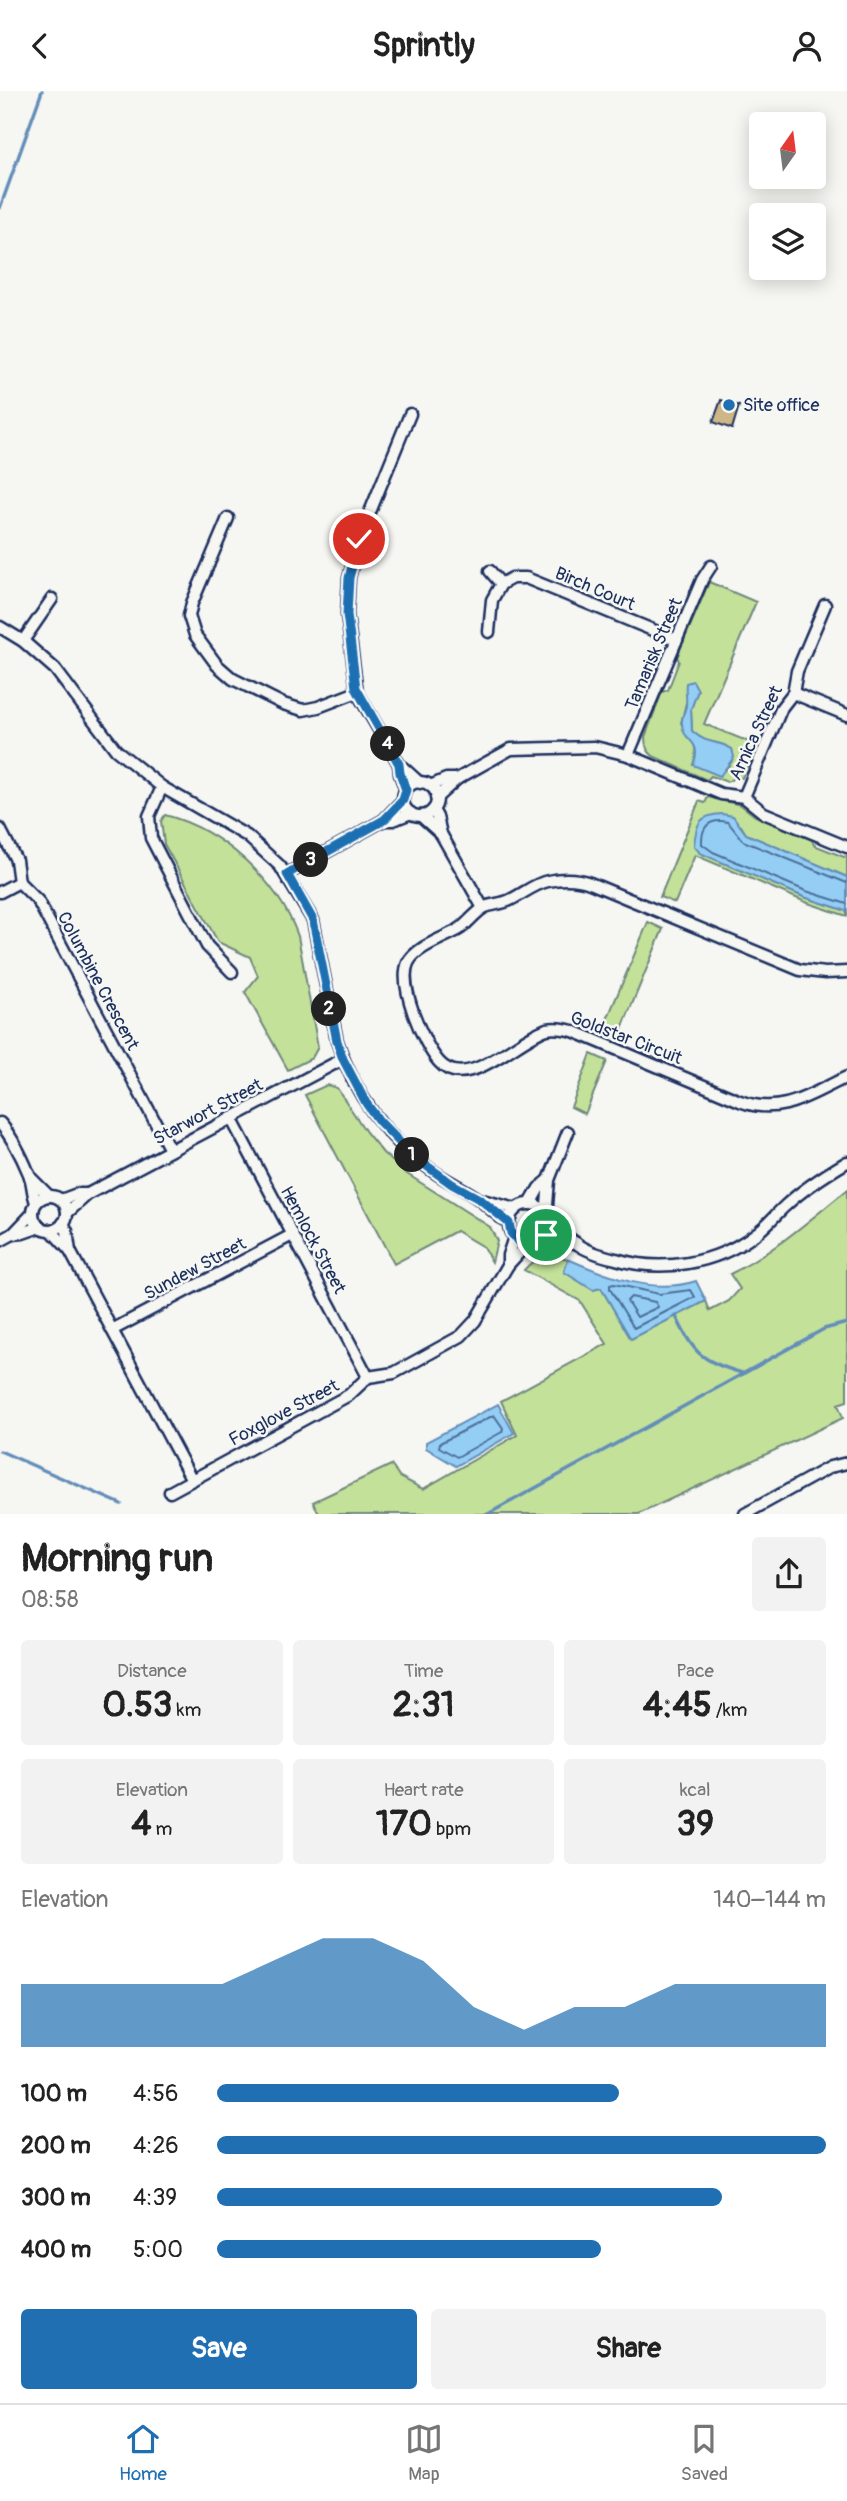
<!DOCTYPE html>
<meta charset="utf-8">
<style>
:root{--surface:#fff;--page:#f2f2f2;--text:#222;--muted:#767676;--line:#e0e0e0;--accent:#1f6fb2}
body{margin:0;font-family:Pangolin,sans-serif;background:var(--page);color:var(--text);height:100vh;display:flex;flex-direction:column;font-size:26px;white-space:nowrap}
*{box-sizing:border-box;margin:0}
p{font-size:23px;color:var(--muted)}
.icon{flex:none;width:38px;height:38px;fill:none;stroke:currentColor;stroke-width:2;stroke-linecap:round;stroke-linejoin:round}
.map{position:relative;height:1423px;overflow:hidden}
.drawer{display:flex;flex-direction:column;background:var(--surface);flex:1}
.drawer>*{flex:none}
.needle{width:46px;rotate:14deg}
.fabs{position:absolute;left:749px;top:21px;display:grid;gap:14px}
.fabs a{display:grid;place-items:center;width:77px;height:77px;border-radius:7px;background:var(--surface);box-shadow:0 4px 18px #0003;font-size:35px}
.pin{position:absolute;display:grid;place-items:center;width:60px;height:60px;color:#fff;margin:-30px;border:4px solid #fff;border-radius:50%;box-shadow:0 2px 7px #0007}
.km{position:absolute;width:35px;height:35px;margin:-18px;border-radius:50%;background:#222;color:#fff;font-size:19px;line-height:35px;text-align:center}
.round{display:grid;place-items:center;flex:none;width:74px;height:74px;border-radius:7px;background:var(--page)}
.overview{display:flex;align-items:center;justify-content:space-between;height:119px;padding:0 21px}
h1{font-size:38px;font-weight:700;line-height:52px}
.stats{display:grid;grid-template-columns:repeat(3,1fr);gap:10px;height:119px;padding:7px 21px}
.stats div{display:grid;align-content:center;border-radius:7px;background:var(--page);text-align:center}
.stats b{font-size:35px;font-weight:700}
.stats small{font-size:19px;font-weight:400}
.stats p{font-size:19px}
.chart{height:196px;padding:14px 21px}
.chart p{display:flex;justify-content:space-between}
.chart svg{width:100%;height:126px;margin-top:7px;fill:var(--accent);opacity:.7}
.primary-button{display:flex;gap:14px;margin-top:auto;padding:14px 21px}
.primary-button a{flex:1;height:80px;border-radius:7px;background:var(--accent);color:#fff;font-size:28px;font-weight:700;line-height:80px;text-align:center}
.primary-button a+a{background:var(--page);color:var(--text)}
ul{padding:0 21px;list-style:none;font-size:23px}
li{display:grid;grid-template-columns:112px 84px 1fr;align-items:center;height:52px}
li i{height:18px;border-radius:9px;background:var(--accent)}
header{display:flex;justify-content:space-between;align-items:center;height:91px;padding:0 21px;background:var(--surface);font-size:32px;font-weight:700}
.tab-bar{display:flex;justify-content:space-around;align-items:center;height:98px;border-top:2px solid var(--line);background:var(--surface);font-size:19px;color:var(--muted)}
.tab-bar a{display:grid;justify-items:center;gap:4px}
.tab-bar .on{color:var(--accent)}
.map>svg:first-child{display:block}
.green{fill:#c3e199;stroke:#6f887c;stroke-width:2;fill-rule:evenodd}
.water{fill:#95cef5;stroke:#648eb9;stroke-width:2}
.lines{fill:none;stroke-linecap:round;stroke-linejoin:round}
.shore{stroke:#4c6f9a;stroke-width:2}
.stream{stroke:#648eb9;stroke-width:3.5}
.building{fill:#cfb686;stroke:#1b2f5e;stroke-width:2}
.minor-casing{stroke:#1b2f5e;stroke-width:15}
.minor{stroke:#f6f6f2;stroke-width:10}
.route-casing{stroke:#fff;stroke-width:14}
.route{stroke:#1f6fb2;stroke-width:9}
.poi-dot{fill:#1f6fb2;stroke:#f6f6f2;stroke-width:2.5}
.labels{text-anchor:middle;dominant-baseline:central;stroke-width:5;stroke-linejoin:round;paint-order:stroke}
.poi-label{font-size:18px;fill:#1b2f5e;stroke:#f6f6f2;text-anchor:start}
.street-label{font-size:18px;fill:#1b2f5e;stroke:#f6f6f2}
</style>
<header><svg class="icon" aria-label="back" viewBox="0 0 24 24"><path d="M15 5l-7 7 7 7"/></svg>Sprintly<svg class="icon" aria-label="person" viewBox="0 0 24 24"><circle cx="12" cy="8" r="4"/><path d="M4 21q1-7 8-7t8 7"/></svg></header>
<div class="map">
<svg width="847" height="1423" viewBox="0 0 847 1423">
<rect width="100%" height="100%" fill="#f6f6f2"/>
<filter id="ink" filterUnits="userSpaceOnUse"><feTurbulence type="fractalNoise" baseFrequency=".0143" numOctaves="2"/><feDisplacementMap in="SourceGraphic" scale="14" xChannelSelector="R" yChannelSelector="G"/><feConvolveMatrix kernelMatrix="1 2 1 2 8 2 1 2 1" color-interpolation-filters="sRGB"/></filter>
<g filter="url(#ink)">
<g class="green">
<path d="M709,491L756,511L704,633L757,654L742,687L736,686L727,691L711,685L707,689L653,665C647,660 645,655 645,646L662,601L668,599L679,570L677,566ZM698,599L691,618L692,640C708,655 717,648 732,658C735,669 731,674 722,680L693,674C700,655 691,649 681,632L686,612Z"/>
<path d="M708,706L741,714L755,725L812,749L814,754L844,766L847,765V786L746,743L741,735L700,762L804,806L847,820V825L808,812L695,764L675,812L660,806L699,710L705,712Z"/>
<path d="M165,724C223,739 278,790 298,845L318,956L312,967L288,979L245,901L258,885L250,866L218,851L164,753L161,730Z"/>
<path d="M648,831L663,838L619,945L603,938Z"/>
<path d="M591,963L607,970L585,1023L571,1016Z"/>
<path d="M327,994L337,997L366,1041L383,1062L407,1083L490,1136L497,1150L492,1171L483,1156L456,1140L394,1173L305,1004Z"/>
<path d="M847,1099V1310L838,1313L843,1327L639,1423H319L313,1411L391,1374L400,1386L423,1398L517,1344L501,1310L607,1253L580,1210L524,1179C536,1165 549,1162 568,1168L565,1181L593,1199L601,1197L631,1248L706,1210L710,1220L729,1210L740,1198L730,1183C773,1162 809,1129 847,1099Z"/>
</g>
<g class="water">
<path d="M693,590L698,599L691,618L692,640C708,655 716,648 732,658L734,666L720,685L693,674C704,648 682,652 682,632C681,627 685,621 686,615C687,608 685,600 686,592Z"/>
<path d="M722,723L733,725L746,743L847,786V820L804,806L700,762L694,755C696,732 699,724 722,723Z"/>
<path d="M568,1168C606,1185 654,1204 696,1190L706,1210L631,1248L601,1197L593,1199L564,1181Z"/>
<path d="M498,1313L514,1342L456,1375L426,1357V1351Z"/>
</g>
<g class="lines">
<g class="shore">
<path d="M847,792L743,750L728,731C710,727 701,735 702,753L713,761L806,800L847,813"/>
<path d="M614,1193L659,1203L691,1199L695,1206L634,1237L610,1198V1194Z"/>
<path d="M631,1206L655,1211L658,1216L637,1226L627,1210Z"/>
<path d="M494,1324L503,1337L502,1341L457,1366L439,1356L440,1352Z"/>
</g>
<g class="stream">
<path d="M0,117L42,0"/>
<path d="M676,1225C693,1263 702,1270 742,1282"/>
<path d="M0,1360L121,1413"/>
<path d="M488,1423L824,1238L847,1232"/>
</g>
</g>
<path class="building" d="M721,309L739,315L732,338L713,331Z"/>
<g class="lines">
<defs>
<g id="minor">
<path d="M410,323L359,448L349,487L347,523L357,601L399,673L420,692"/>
<path d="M228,427L192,512L189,525L195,544L217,574L233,588L283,613L303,619L318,616L357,601"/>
<path d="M490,480L501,493L512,487H526L677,549"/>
<path d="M0,536L23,550L55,578L116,659L162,696L247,745L280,775L313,829L337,950C354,1002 385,1046 430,1078C446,1090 464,1097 480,1109C490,1116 498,1126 509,1132"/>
<path d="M489,541L492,509L501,493"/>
<path d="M23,550L52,508"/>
<path d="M793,602L847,624"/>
<path d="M628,664L702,489L711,475"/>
<path d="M399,673L400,683L406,699"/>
<circle cx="420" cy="708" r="17"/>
<path d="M430,695L446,688H457"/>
<path d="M162,696L149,725L151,747L207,855L232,881"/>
<path d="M744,706L782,616L793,602L797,580L825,514"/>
<path d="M436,707L457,688L511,658L595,656L628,664L721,703L744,706L764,722L847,756"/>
<path d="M433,719L437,726L441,743L483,817"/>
<path d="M421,725L441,743"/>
<path d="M384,729H393L411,722"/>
<path d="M0,738L16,769L19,791L38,810L170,1059"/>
<path d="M287,783L384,729L403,709"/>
<path d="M0,801L19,791"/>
<path d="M847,881L825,882L800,879L590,792C577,787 562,787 548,790C534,793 523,803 510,809C502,813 493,813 485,816C476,821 469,831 461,837C446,847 416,855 408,872C398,894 423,953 439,971C467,1003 517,947 547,938C556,936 564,938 573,940L740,1010C781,1026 810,1003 847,986"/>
<path d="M231,1027L368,1286"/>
<path d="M0,1032C12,1046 22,1066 29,1083C33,1092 32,1102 36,1111"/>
<path d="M30,1086L49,1105"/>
<circle cx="50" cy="1122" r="17"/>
<path d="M61,1109L77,1103H88"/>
<path d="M482,1109L516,1118"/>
<circle cx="529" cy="1133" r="20"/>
<path d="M530,1113L539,1097L549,1089"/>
<path d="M545,1120L547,1114L549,1089L568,1041"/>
<path d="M67,1122L88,1103L343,968"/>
<path d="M63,1132L67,1140L70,1160L192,1389"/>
<path d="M549,1134C561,1138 566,1146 576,1152C586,1160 603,1165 616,1168C661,1182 716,1173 754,1144C766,1136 775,1124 785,1115C804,1097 825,1084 847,1071"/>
<path d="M51,1139L70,1160"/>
<path d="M13,1143L23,1142L40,1136"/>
<path d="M542,1148L576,1152"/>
<path d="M0,1150L13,1143L33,1122"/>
<path d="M508,1174V1164L514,1146"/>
<path d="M112,1239L292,1144"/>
<path d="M170,1401L349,1304L368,1286L394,1282L461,1245L475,1230L508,1174L527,1153"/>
<path d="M745,1423L830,1376L847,1372"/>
</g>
</defs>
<use href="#minor" class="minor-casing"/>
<use href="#minor" class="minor"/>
</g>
</g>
<g class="lines" filter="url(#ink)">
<defs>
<path id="route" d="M359,448L349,487L347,523L356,597L399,673L400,682L406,699L403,709L384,729L287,783L313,829L337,950L343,968L366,1012L379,1030L413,1065L452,1093L481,1109L509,1132L511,1142L518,1150L533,1153L546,1144"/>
</defs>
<use href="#route" class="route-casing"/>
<use href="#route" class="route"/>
</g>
<circle class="poi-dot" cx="729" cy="314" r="7"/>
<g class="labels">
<g class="poi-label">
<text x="743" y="314">Site office</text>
</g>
<g class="street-label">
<text transform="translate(595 498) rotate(23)">Birch Court</text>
<text transform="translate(654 563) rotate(-67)">Tamarisk Street</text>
<text transform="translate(756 642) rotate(-65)">Arnica Street</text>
<text transform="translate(98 890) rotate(62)">Columbine Crescent</text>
<text transform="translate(626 947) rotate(21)">Goldstar Circuit</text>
<text transform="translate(208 1021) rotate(-28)">Starwort Street</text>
<text transform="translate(313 1149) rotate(62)">Hemlock Street</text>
<text transform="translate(195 1178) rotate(-28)">Sundew Street</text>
<text transform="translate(284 1322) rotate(-28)">Foxglove Street</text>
</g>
</g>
</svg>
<div class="fabs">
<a><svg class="needle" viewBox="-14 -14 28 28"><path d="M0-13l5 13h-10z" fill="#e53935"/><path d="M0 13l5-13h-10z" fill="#767676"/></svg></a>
<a><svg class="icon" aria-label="layers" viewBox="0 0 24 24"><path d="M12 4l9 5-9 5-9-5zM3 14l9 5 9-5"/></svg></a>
</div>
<div class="pin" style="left:546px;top:1144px;background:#1e9e55"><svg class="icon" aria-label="arrive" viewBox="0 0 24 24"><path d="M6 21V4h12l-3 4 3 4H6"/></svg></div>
<div class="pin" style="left:359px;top:448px;background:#d93025"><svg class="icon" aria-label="check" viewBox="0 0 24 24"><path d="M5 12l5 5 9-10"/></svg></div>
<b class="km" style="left:412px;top:1064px">1</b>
<b class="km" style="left:329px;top:918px">2</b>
<b class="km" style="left:311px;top:769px">3</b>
<b class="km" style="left:388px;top:653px">4</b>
</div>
<section class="drawer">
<div class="overview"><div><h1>Morning run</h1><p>08:58</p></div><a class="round"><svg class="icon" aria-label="share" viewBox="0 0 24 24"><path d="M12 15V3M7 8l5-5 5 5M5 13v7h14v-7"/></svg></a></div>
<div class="stats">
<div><p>Distance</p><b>0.53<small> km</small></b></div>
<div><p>Time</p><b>2:31</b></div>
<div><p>Pace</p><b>4:45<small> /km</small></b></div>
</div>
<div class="stats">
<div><p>Elevation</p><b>4<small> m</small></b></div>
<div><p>Heart rate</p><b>170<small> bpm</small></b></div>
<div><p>kcal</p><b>39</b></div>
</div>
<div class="chart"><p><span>Elevation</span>140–144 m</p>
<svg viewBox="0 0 160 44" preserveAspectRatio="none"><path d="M0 44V22L10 22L20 22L30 22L40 22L50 14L60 6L70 6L80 14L90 30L100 38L110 30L120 30L130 22L140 22L150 22L160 22V44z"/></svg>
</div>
<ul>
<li><b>100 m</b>4:56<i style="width:66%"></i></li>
<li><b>200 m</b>4:26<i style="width:100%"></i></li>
<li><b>300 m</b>4:39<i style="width:83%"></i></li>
<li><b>400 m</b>5:00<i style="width:63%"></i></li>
</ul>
<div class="primary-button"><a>Save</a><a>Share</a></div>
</section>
<nav class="tab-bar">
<a class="on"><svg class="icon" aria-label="home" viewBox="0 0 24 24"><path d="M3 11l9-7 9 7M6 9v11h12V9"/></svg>Home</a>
<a><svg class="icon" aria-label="map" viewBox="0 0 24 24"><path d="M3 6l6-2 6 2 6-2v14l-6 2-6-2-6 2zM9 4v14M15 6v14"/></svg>Map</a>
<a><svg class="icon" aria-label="saved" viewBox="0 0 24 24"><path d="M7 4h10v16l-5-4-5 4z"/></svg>Saved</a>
</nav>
